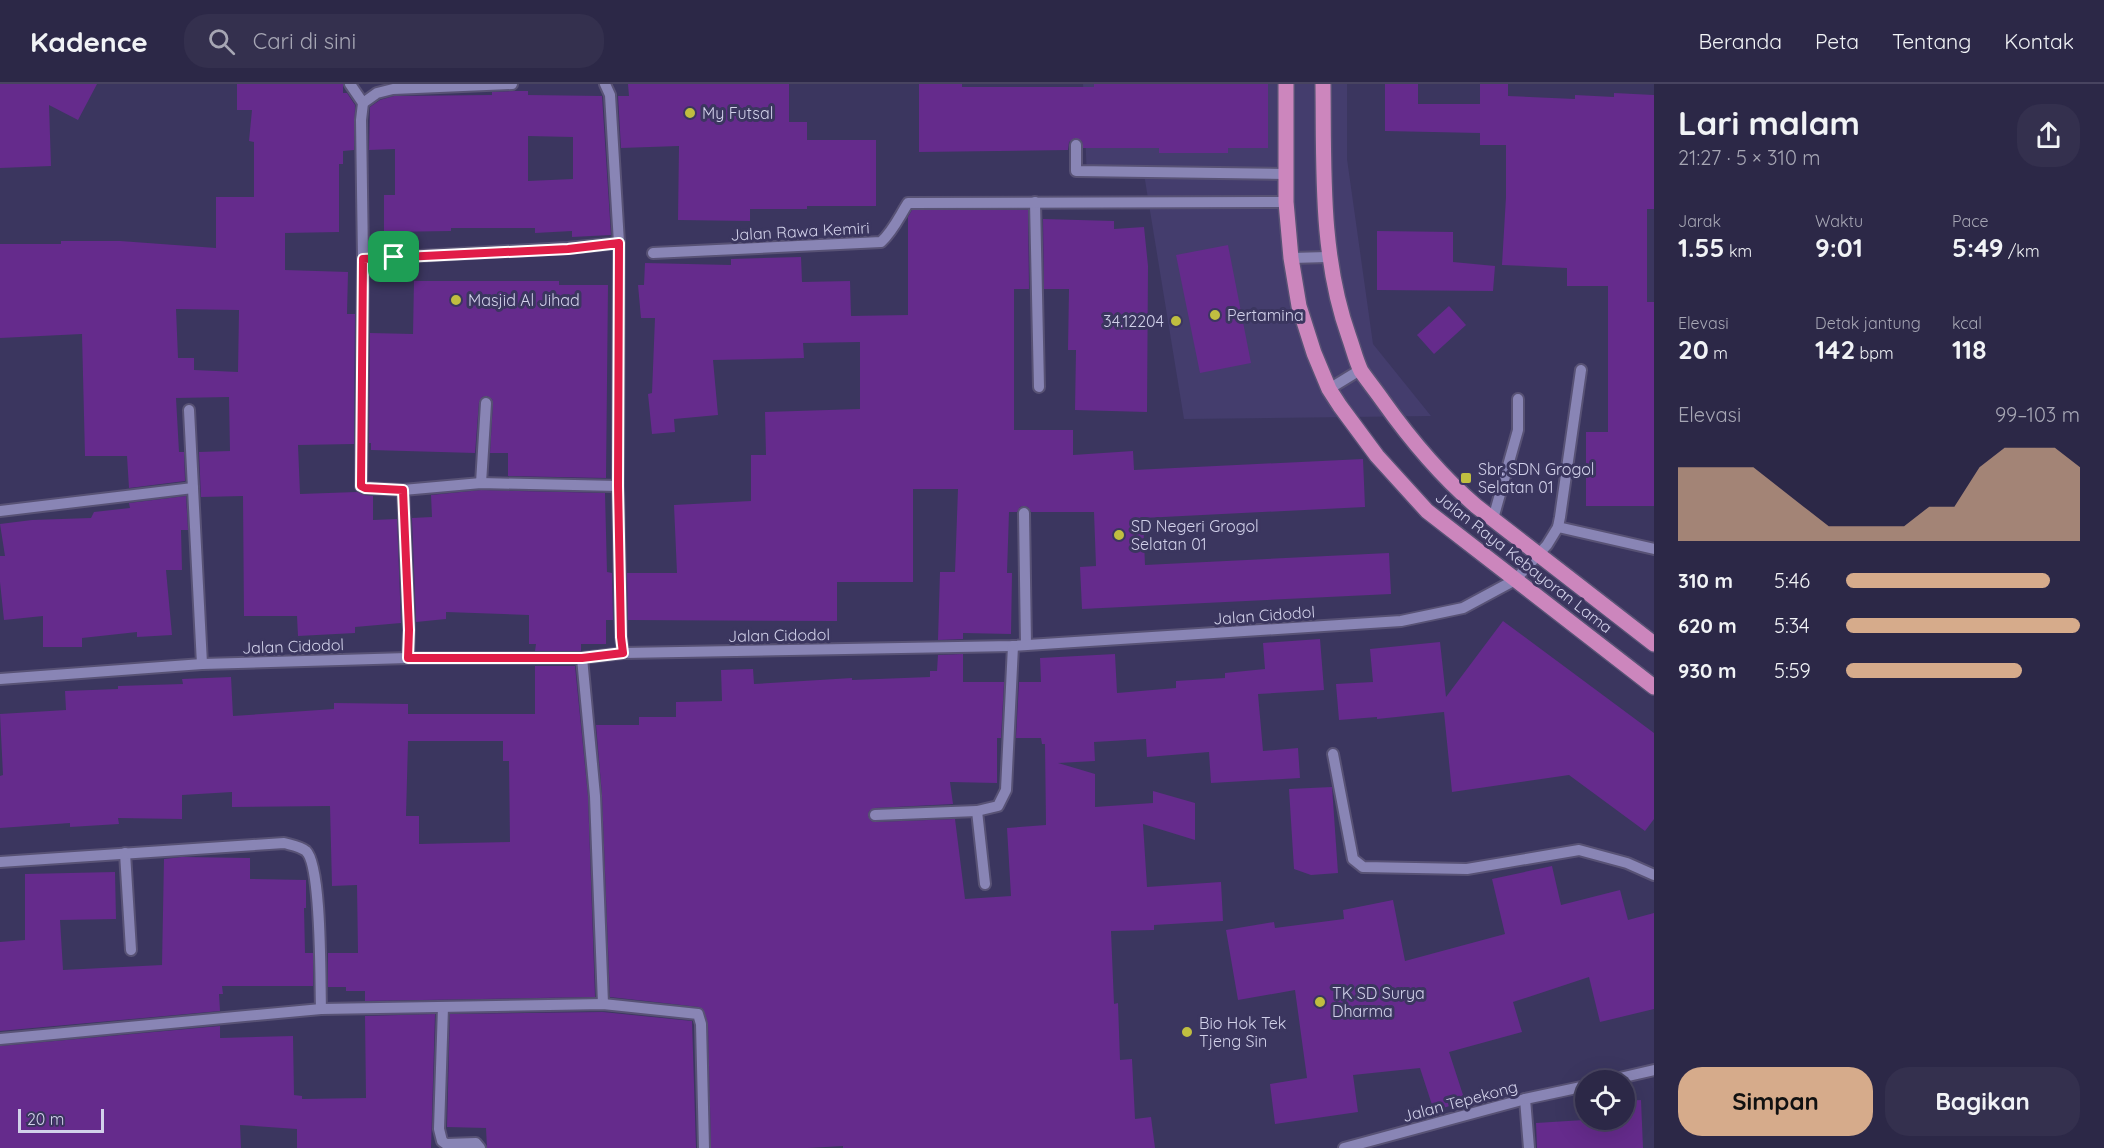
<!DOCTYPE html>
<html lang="id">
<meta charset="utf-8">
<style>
:root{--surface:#2c2847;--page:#34304e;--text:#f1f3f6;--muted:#a6a6b4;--line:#484460;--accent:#d6ab8b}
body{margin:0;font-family:Quicksand,sans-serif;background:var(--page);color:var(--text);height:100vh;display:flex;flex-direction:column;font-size:22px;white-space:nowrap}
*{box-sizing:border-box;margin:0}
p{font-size:20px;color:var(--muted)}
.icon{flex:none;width:33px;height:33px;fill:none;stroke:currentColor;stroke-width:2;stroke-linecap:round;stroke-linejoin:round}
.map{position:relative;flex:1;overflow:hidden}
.drawer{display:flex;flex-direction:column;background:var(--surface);width:450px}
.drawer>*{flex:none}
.fabs{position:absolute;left:1575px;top:986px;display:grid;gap:12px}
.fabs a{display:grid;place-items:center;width:60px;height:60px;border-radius:50%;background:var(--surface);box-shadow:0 6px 24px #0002,0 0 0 2px var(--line);font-size:30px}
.scale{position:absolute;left:18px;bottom:15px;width:86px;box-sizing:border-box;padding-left:6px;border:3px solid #d2d1ea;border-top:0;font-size:16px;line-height:21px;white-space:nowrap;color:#d2d1ea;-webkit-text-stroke:4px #3b365f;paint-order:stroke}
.pin{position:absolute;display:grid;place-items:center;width:51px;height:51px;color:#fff;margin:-26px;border-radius:12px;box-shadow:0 3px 9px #0006}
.round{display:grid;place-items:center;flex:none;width:63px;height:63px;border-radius:24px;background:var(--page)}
.overview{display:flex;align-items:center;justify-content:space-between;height:102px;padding:0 24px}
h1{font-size:33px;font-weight:700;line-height:45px}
.stats{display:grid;grid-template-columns:repeat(3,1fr);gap:9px;height:102px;padding:6px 24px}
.stats div{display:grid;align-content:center}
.stats b{font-size:26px;font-weight:700}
.stats small{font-size:16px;font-weight:400}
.stats p{font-size:16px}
.chart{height:168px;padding:12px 24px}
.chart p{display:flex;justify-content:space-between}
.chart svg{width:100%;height:108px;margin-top:6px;fill:var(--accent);opacity:.7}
.button{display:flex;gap:12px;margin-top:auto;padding:12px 24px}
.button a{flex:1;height:69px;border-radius:24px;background:var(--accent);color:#111;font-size:24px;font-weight:700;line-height:69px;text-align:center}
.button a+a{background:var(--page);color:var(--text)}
ul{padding:0 24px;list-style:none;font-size:20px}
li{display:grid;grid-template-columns:96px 72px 1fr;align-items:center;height:45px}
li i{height:15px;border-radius:8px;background:var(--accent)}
header{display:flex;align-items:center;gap:36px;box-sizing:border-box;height:84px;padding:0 30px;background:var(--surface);border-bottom:2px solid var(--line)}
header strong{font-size:28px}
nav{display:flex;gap:33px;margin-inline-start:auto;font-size:21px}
.search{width:420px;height:54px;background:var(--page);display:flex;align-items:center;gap:15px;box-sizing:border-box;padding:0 21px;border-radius:24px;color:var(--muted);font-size:22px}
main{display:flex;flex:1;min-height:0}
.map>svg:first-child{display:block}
.built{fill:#443d6d}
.building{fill:#652b8c;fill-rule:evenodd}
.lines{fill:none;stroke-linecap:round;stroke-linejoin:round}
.minor-casing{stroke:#585275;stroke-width:14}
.major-casing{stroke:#585275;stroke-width:18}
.minor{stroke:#8985b5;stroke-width:10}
.major{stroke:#cc86bd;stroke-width:15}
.route-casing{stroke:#fff;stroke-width:12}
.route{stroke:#e11d48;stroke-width:8}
.poi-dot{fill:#c0be40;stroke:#3b365f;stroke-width:2}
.labels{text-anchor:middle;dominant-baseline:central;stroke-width:6;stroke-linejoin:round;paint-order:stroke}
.poi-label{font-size:16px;fill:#d2d1ea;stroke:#3b365f;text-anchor:start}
.street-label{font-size:16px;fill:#d2d1ea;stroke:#3b365f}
</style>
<header>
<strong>Kadence</strong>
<div class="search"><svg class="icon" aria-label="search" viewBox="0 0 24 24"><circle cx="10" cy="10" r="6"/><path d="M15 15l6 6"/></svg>Cari di sini</div>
<nav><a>Beranda</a><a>Peta</a><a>Tentang</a><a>Kontak</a></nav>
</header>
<main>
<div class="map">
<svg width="1654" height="1064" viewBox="0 0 1654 1064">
<rect width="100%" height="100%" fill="#3b365f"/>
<path class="built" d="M1083,0H1347V75L1373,260L1431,332L1184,335L1144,90L1087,94Z"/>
<g class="building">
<path d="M0,0H97L78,36L49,21L51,82L0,84Z"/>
<path d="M237,0H343V9H347L355,21L354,66L343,67V80H339V148L285,149V186L348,188L347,230H355L354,360L298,361L300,410L357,408L364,411L373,412V436L397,435L401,539L355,543V549L298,552L297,532H244L243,412L201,413L199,368L230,367L229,313L176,314L179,368H184L185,397L129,404L127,372H85L82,250L0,254V160H61V157H120L216,164V113H254V58L249,57L252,26H237ZM176,225L239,226L238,288L194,286V274H178Z"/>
<path d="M628,0H789V38H807V56H876V122H807V125H750V137L678,136L679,62L621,64L618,12H629Z"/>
<path d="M919,0H962V3H1094V0H1268V64H1228V69H1159V64H1083L1082,57L1075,54L1069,58L1068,66L919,68Z"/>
<path d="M1385,0H1418V20H1480V0H1508V12L1575,15V11L1614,13V9L1654,11V125H1647V218H1654V422H1586V348H1608V202H1567V184L1502,181L1506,113V61H1480V49L1385,47Z"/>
<path d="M516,7H528V11L602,12L611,151L572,153V147L535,149V144H451V147L384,148V111H395V65L369,66L370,23L380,16L394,12L492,11V8ZM528,52L573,53V95L528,97Z"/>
<path d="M912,126H1028L1029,205H1014V346H1073V371L1133,367L1134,386L1363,375L1365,423L1143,434L1145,481L1389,469L1391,510L1082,525L1080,483L1096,482L1094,428H1031L1028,423L1023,422L1020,423L1017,428H1009L1007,489H1012L1011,550L963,549V555L938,556L940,488H955L958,405H913V498H837V537L628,536L627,489H677L674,421L751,417V371H766L765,328L860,325V258L803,259L804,274L713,276L718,331L674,335L675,348L652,350L648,310L652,309L655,234H641L638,201H644L645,179L731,181V175L801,173L802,198L850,197L851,232L908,231V133Z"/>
<path d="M1043,135L1114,137V145L1144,143L1148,182L1147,328L1075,326L1076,266H1068L1069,205H1044Z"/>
<path d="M1377,147L1453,148V178L1495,182L1493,207L1377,206Z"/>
<path d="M1228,161L1251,279L1200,289L1176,171Z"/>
<path d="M414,197H559V201H608L606,394L508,392V369H490L493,319L492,315L487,312L482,313L479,318L475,369L371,366V359H369L370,249L413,250Z"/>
<path d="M1449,222L1466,241L1434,270L1417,251Z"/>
<path d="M481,406L605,409L607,488L612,489L613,536H606V560H581V567H535L536,560H529V531L446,528V535L416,538L412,434L432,433L431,411Z"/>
<path d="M186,412L188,446H181L182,486H166L172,551L137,553V548L82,554V563H43V532L4,536L0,498V472H5L0,440L32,436L91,434L94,428L130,424L129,419Z"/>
<path d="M1503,537L1654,649V735L1645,747L1569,691L1452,708L1444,628L1377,635V633L1339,636L1336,600L1373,598L1370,565L1440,558L1446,613Z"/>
<path d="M1320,555L1324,606L1258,610L1263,667L1298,664L1300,694L1211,699L1209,668L1147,673L1146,655L1094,658L1095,677L1058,679L1095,690V723L1153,719V707L1195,719V756L1143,740L1147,803L1221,798L1223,837L1154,841V846L1111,847L1114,920L1118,919L1120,976L1132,975L1135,1035L1151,1033L1155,1064H843V1062L808,1064H711L708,940L703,925L699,923L610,913L602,711L596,641H639V633H676V618L722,617L721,586L753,585L754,600L852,594V596L930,593V587H937L938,571L963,570V598H1004L1001,654H997V699L950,698L953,720L875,724L869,727L868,732L871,737L875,738L955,735L965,815L1011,812L1007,744L1046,741L1045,660H1042L1041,654H1016L1019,598H1041L1040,574L1115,570L1117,609L1176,604V597L1225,594V589L1265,585L1263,559Z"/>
<path d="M535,582H575L588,712L595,913L365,917V907H346V903H328V869H358L357,801L332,802L330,722L232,723V708L182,711V735L118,734L119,740L70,743V739L0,744V692L3,691L0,630L66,626L65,607L118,605V602L183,600L182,595L231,593L233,632L334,625V619L408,620V630H535ZM408,657H503V677H509L510,758L419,760V732H406Z"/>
<path d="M1332,703L1338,789L1311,791L1294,785L1289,705Z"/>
<path d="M182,773L250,774V795L306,796V824H304L305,869H313V902H222L223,910H219L220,927L0,947V858L25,856V790L115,788L116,835L60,836L63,886L162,881L164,775Z"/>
<path d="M1552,782L1561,821L1620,806L1628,836L1654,829V925L1600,938L1589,893L1513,918L1522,948L1449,968L1465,1017L1434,1027L1420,984L1353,991L1358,1028L1275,1040L1270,1000L1307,994L1295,906L1238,916L1226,846L1274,838L1275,844L1344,835L1343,826L1393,816L1405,877L1505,850L1492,795Z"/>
<path d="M603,928L692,937L696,1064H487L486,1044L447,1043L450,930Z"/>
<path d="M435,930L431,1064H297V1045L240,1041L241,1064H0V962L220,942V954L293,952L294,1011L302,1012V1015L366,1014L365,932Z"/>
<path d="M1641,1016L1643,1064H1537L1536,1039L1584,1036V1019H1586V1035H1624V1017Z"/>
</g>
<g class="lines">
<defs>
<g id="minor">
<path d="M350,0L363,19"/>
<path d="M1076,61V87L1286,90"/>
<path d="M1035,118L1039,303"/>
<path d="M653,169L881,158C893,147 899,133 908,119L1286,118"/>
<path d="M1291,174L1328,173"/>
<path d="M363,175L568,164L619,159"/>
<path d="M1329,305L1360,286"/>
<path d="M189,326L202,580"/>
<path d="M481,399L486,319"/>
<path d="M618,402L621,553L623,569"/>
<path d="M403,406L365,404L361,402L363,175L361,36L363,19L377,9L393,5L512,0"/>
<path d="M0,427L193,404"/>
<path d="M1024,429L1026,561"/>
<path d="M1493,435L1518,346V315"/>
<path d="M1558,443L1654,465"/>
<path d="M408,574L409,546L403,406L481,399L618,402L619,159L610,11L605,0"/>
<path d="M582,574L595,712L603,920"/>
<path d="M0,595L202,580L408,574H582L623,569L1013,562L1401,537L1463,524L1515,496L1547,461L1558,443L1560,433L1581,286"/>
<path d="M1333,670L1353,775L1363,783L1467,785L1579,766L1627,779L1654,791"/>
<path d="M875,731L977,727"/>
<path d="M125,769L131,866"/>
<path d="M0,778L284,759C291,761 300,762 306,767C322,782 320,898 321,925"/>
<path d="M985,800L977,727L998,722L1006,706L1013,562"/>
<path d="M443,923L439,1045L442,1057L446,1060L476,1059L480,1064"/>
<path d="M0,955L321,925L603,920L698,930L701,940L704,1064"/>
<path d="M1611,996L1654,986"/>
<path d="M1525,1015L1529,1064"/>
<path d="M1344,1064L1525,1015L1586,1002"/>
</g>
<g id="major">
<path d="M1286,0V118L1291,174L1299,222L1314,269L1329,305L1340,322L1377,372L1427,427L1654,603"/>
<path d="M1323,0C1324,85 1320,172 1349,253C1353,264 1356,277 1361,287C1368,297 1376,307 1383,317C1410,355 1440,391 1476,422L1654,560"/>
</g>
</defs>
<use href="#minor" class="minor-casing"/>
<use href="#major" class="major-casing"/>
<use href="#minor" class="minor"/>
<use href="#major" class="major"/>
</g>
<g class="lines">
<defs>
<path id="route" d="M619,159L618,402L621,553L623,569L582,574H408L409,546L403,406L365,404L361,402L363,175L568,165Z"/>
</defs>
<use href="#route" class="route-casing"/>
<use href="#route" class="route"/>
</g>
<g class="poi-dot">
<circle cx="690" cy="29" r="6"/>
<circle cx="456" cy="216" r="6"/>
<circle cx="1215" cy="231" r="6"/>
<circle cx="1176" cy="237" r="6"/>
<rect x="1460" y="388" width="12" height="12" rx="3"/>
<circle cx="1119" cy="451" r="6"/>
<circle cx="1320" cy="918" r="6"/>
<circle cx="1187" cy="948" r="6"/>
</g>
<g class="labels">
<g class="poi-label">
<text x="702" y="29">My Futsal</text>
<text x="468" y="216">Masjid Al Jihad</text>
<text x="1227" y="231">Pertamina</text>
<text x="1164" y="237" text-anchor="end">34.12204</text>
<text x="1478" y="385">Sbr. SDN Grogol<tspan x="1478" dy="18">Selatan 01</tspan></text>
<text x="1131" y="442">SD Negeri Grogol<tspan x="1131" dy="18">Selatan 01</tspan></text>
<text x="1332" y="909">TK SD Surya<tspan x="1332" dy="18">Dharma</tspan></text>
<text x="1199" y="939">Bio Hok Tek<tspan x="1199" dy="18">Tjeng Sin</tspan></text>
</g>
<g class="street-label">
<text transform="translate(800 147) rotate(-3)">Jalan Rawa Kemiri</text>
<text transform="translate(1524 478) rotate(38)">Jalan Raya Kebayoran Lama</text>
<text transform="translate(1264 531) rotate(-4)">Jalan Cidodol</text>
<text transform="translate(779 551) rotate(-1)">Jalan Cidodol</text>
<text transform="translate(293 562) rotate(-2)">Jalan Cidodol</text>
<text transform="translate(1460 1017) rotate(-15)">Jalan Tepekong</text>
</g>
</g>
</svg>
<div class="fabs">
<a><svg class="icon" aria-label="locate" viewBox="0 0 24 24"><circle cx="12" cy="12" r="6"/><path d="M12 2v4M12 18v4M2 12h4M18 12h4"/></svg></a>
</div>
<div class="scale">20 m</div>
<div class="pin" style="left:394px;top:173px;background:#1e9e55"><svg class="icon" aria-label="arrive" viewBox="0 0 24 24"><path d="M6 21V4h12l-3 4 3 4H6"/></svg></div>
</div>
<section class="drawer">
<div class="overview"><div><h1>Lari malam</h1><p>21:27 · 5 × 310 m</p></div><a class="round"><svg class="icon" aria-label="share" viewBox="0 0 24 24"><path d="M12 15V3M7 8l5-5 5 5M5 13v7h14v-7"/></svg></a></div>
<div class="stats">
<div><p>Jarak</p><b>1.55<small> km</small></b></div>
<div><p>Waktu</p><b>9:01</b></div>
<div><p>Pace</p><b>5:49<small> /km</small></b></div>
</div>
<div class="stats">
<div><p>Elevasi</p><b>20<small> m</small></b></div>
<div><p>Detak jantung</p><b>142<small> bpm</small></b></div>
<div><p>kcal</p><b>118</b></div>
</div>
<div class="chart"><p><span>Elevasi</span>99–103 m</p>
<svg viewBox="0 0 160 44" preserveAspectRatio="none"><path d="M0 44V14L10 14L20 14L30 14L40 22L50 30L60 38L70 38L80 38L90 38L100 30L110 30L120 14L130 6L140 6L150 6L160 14V44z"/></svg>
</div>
<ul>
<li><b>310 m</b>5:46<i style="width:87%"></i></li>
<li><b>620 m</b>5:34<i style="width:100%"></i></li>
<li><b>930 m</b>5:59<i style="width:75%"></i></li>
</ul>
<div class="button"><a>Simpan</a><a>Bagikan</a></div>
</section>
</main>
